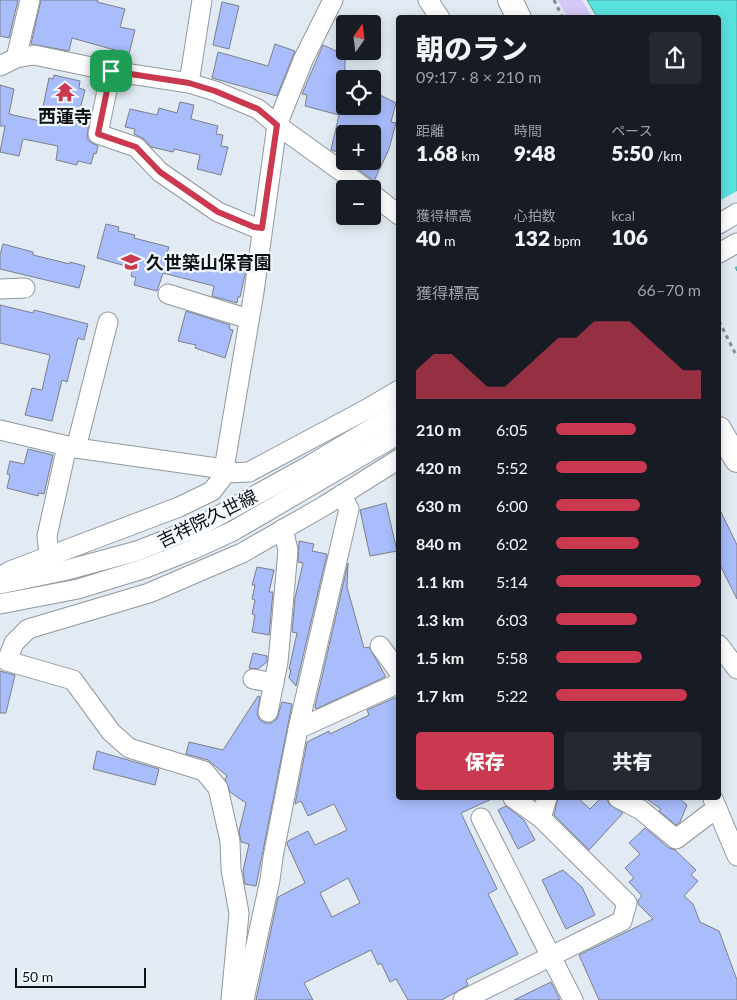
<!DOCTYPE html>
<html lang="ja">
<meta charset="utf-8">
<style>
:root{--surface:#171b24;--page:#242831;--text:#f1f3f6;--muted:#9ea1a6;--accent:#ca394f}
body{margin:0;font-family:Lato,"Noto Sans JP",sans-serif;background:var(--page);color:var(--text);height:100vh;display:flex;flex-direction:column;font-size:19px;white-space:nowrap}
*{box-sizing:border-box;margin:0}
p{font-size:16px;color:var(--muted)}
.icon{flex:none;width:28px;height:28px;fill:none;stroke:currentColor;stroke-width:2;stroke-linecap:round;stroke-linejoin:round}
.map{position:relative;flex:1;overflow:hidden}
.side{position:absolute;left:396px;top:15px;width:325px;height:785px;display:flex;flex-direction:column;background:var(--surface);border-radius:5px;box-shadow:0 2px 12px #0003}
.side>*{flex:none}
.needle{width:32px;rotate:14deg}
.tools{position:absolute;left:336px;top:15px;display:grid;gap:10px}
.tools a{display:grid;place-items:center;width:45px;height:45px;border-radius:5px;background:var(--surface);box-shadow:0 2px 12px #0003;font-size:25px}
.scale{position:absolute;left:15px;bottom:12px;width:131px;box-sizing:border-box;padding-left:5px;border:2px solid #0e1114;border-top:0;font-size:14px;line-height:18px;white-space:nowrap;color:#0e1114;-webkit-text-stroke:4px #f1f8fe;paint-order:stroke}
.pin{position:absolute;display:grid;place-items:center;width:42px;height:42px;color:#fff;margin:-21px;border-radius:10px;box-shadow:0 2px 8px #0006}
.round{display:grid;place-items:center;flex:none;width:52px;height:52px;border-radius:5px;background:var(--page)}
.overview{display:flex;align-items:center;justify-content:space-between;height:85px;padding:0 20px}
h1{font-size:28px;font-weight:800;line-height:38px}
.metrics{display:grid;grid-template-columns:repeat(3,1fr);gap:8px;height:85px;padding:5px 20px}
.metrics div{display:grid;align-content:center}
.metrics b{font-size:21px;font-weight:800}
.metrics small{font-size:14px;font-weight:400}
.metrics p{font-size:14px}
.chart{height:140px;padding:10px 20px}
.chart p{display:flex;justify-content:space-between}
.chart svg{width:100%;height:90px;margin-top:5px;fill:var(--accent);opacity:.7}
.primary-button{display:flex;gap:10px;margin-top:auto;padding:10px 20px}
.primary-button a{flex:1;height:58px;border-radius:5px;background:var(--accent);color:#fff;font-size:20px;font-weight:800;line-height:58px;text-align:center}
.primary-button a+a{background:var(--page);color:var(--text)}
ul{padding:0 20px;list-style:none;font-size:16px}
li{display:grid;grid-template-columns:80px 60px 1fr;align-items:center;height:38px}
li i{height:12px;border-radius:6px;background:var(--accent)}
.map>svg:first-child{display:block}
.green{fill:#d6c9f7}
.water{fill:#5ae2de;stroke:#43a3a1}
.pier{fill:#e2ebf3}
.building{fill:#a9bcfc;stroke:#7c7f88;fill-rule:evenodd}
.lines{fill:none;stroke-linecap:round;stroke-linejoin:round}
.minor-casing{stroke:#90989f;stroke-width:21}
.major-casing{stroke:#90989f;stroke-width:26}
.path{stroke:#858c92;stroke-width:3;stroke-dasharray:4 4;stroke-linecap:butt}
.minor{stroke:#fff;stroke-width:19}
.major{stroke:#fff;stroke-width:24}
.route-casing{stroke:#fff;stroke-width:10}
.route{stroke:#ca394f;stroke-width:6}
.labels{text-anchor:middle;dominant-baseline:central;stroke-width:4.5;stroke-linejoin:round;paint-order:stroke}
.poi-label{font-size:18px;font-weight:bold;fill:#0e1114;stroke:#f1f8fe}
.street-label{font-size:18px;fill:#0e1114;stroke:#f1f8fe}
</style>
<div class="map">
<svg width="737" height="1000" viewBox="0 0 737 1000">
<rect width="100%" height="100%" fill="#e2ebf3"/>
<path class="green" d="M558,0H582L592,17H567Z"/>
<path class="water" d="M587,0H737V271L719,237V18L597,17Z"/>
<path class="pier" d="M737,191V266L733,269L719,242V201Z"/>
<g class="building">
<path d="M0,0H18L9,38L0,36Z"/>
<path d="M41,0H98L97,2L125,9L120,27L135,30L129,54L72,38L69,51L31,44Z"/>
<path d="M222,2L239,6L229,49L213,45Z"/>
<path d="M275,44L295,51L277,96L212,78L218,52L268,66Z"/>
<path d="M323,45L345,55V106H372V91L396,103L391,122L396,123L389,149L374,181L358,169L363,161H372V134H345V154L331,150L339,115L305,106L307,95L302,94Z"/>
<path d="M54,75L80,81L79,88L85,90L78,117L89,120L87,138L90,142L98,146L96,154L94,153L91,164L78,161L77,165L56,160L58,146L23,139L19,156L0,152L5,126H0V85L14,89L9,114L40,121L49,78L53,79Z"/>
<path d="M180,102L194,105L191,119L218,126L216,134L223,135L221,146L228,147L221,175L197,169L200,155L174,149L173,152L151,147L144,139L134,134L135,129L125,127L130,109L157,115L159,108L177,113Z"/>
<path d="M106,224L119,227L118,231L135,235L134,238L169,247L167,253L217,265L218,262L246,270L240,297H238L237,303L212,296L214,286L163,273L157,291L134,285L136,278L131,276L133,268L97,258Z"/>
<path d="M3,244L33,252V255L70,264V262L85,266L79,288L0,269V255Z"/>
<path d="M0,305L33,313L34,310L88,324L84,340L78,338L67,382L62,380L52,421L25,415L32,388L42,390L50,355L0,343Z"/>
<path d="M186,311L230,325L229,329L233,330L225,358L195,348L196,345L178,341Z"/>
<path d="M28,449L53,455L44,494L39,493L38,496L7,488L10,475L7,474L10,461L24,464Z"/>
<path d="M386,503L397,551L370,556L360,510Z"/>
<path d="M719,508L737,545V599L719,563Z"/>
<path d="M299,541L314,544L312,551L327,554L296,686L289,678L291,669H289L297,633L292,632L295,598L303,563L298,562Z"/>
<path d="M348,563L347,587L364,648L369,647L385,675V677L316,709L315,707Z"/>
<path d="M257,567L274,570L269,592H273L269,635L252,632L255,615L252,614L255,600L252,599L255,585H252Z"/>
<path d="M253,653L267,656V662L258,669L249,668Z"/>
<path d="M0,671L15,675L6,713H0Z"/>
<path d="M258,696L260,697L257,715L260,720L265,723H271L277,719L282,702L292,704L256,886L245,884L243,871L249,844L241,842L239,831L246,803L230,792L225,779L227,776L208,760L186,754L189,742L223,750Z"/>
<path d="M399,696V798H494L461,813L497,889L488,894L518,954L466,980L468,985L442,1000H408L396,979L390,982L381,963L378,965L371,950L304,983L313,1000H256L278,897L305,883L287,844L288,841L308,831L315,845L347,830L334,804L308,816L301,801L295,804L307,742L329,731L330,734L369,715L367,710ZM348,878L360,903L332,917L320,893Z"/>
<path d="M97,751L159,769L155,785L93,769Z"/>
<path d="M558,798H578L590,809L601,798H607L609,804L623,813L589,850L554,815Z"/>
<path d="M645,798H679L687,805L680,822L676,825L659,811L661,809Z"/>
<path d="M506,806L524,820L535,840L518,849L498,810Z"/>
<path d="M645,828L669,848L675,850L696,870L691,875L698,881L684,896L693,904L700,922L719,931L737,980V1000H599L579,955L653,919L638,904V900L642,896L629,882L634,878L625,868L640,854L629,843Z"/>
<path d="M563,870L582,887L595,915L566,929L542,880Z"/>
<path d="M551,982L560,1000H514Z"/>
</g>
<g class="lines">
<defs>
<g id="minor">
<path d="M428,0L440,18"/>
<path d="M16,58L30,0"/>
<path d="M0,66L16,58L34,55L111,71L189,83L215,91L258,109L277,125L366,189"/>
<path d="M111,71L98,134L136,147L160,172L218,212L254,227L262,228"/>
<path d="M189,83L202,0"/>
<path d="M372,194L399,215"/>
<path d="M719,224L737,213"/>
<path d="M719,253L737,243"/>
<path d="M0,289L25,288"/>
<path d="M168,294L249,319"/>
<path d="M0,430L76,448L224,469L226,473"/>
<path d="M76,448L108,322"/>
<path d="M224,469L254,292L277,125L304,58L333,0"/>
<path d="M49,555L47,536L67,446"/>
<path d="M0,577L10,571L179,507L212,491L226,473L249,472L367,409L399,390"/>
<path d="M0,584L63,571L137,551L198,527L312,464L399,412"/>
<path d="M0,604L78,589L146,568L194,549L233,531L399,434"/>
<path d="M719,645L737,669"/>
<path d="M380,646L399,672"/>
<path d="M253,679L274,683"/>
<path d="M268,712L278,662L288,550L283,529"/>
<path d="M298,729L399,683"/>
<path d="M618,798L641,810L676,839L717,808"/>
<path d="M713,799L737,856"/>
<path d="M481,818L573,1000"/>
<path d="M541,818L547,798"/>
<path d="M231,1000L239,913L231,869L230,841L218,788L204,771L129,748L111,732L73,680L7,661L14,643L28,629L149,593L242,553L324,506L399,459"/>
<path d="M244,1000L270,880L273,857L298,729L349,509L341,495"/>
<path d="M463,1000L622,921L627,903L541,818L513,798"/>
</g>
<g id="major">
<path d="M510,0L519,18"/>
<path d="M719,429L737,460"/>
</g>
</defs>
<use href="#minor" class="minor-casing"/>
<use href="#major" class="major-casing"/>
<g class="path">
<path d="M554,0L563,18"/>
<path d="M719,321L737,357"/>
</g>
<use href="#minor" class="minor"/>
<use href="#major" class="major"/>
</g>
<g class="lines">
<defs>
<path id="route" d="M111,71L189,83L215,91L258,109L277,125L262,228L254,227L218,212L160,172L136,147L98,134Z"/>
</defs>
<use href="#route" class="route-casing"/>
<use href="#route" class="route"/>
</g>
<defs>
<symbol id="temple-bare" viewBox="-9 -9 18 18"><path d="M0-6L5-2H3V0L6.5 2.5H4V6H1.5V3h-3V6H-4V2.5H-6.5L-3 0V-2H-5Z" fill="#ca394f" stroke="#f1f8fe" stroke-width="2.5" paint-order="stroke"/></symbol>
<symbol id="school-bare" viewBox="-9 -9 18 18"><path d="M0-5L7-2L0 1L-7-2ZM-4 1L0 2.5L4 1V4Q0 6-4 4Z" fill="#ca394f" stroke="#f1f8fe" stroke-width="2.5" paint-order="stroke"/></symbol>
</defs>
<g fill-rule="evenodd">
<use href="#temple-bare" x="51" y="78" width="28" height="28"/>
<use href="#school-bare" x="117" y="248" width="28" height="28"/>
</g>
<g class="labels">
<g class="poi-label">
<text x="65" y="116">西蓮寺</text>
<text x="146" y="262" text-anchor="start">久世築山保育園</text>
</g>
<g class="street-label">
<text transform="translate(207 518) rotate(-26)">吉祥院久世線</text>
</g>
</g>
</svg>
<div class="tools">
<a><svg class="needle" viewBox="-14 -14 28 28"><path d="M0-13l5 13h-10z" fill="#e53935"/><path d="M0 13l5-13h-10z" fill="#9ea1a6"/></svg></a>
<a><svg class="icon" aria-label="locate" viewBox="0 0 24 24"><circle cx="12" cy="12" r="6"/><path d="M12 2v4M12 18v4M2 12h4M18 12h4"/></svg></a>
<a>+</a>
<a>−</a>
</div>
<div class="scale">50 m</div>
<div class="pin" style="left:111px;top:71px;background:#1e9e55"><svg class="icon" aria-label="arrive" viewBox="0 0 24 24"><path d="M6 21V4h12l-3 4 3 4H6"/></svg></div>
<section class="side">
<div class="overview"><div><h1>朝のラン</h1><p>09:17 · 8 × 210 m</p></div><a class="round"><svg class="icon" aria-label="share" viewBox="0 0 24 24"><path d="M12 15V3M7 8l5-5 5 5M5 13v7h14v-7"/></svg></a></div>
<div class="metrics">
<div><p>距離</p><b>1.68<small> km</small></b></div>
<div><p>時間</p><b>9:48</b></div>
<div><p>ペース</p><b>5:50<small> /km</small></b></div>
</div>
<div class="metrics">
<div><p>獲得標高</p><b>40<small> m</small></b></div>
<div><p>心拍数</p><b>132<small> bpm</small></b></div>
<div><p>kcal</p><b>106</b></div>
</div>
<div class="chart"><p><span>獲得標高</span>66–70 m</p>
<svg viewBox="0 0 160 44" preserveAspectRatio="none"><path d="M0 44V30L10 22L20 22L30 30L40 38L50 38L60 30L70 22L80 14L90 14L100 6L110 6L120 6L130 14L140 22L150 30L160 30V44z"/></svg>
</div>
<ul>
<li><b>210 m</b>6:05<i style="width:55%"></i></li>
<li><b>420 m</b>5:52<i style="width:63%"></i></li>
<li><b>630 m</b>6:00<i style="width:58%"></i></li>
<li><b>840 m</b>6:02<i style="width:57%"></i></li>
<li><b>1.1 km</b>5:14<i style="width:100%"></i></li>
<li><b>1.3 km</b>6:03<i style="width:56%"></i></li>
<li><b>1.5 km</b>5:58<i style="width:59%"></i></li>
<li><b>1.7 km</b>5:22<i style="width:90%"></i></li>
</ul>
<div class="primary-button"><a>保存</a><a>共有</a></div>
</section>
</div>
